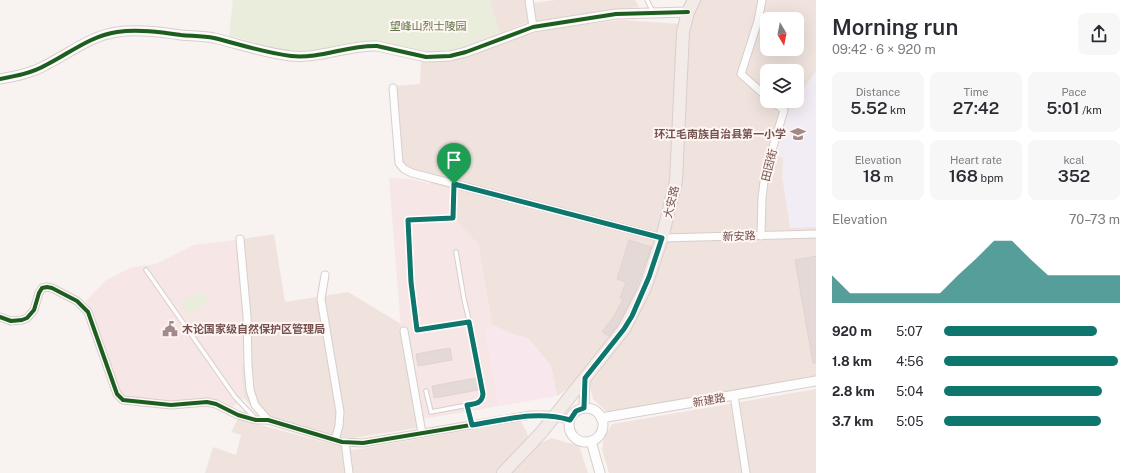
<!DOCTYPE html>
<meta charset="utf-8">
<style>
:root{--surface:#fff;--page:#f7f7f7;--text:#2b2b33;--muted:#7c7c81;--accent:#0f766e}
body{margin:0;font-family:"Public Sans","Noto Sans SC",sans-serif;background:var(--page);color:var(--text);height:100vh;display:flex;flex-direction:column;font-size:15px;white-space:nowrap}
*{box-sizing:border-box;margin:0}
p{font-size:13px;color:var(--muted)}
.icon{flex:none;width:22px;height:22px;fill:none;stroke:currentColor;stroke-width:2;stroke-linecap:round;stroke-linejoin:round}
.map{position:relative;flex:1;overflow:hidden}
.details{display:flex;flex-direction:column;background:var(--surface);width:320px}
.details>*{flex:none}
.needle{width:26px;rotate:170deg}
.buttons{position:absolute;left:760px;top:12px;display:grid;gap:8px}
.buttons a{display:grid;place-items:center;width:44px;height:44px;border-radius:8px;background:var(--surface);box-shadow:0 4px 16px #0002;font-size:20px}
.pin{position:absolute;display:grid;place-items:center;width:34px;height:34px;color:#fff;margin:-41px -17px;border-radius:50% 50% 50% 0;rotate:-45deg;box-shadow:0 0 4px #0007}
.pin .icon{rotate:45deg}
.round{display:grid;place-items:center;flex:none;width:42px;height:42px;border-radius:8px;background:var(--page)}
.summary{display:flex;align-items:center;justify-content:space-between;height:68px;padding:0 16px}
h1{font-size:22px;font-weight:600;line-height:30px}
.stats{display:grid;grid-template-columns:repeat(3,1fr);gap:6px;height:68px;padding:4px 16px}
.stats div{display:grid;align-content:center;border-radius:8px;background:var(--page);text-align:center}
.stats b{font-size:17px;font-weight:600}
.stats small{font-size:11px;font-weight:400}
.stats p{font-size:11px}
.chart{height:112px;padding:8px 16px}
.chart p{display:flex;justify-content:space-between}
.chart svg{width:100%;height:72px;margin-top:4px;fill:var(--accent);opacity:.7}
ul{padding:0 16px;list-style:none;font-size:13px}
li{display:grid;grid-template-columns:64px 48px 1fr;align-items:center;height:30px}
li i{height:10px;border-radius:5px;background:var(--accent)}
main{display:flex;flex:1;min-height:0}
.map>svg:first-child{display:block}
.residential{fill:#f0e3de;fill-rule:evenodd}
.commercial{fill:#f6e6e5}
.education{fill:#f2ecf4}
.medical{fill:#f8e8ed}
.green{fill:#ebeddc}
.building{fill:#e5d9d7;stroke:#e0d4d2}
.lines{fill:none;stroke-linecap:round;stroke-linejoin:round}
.service-casing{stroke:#d6cecc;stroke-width:5.5}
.minor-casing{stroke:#d6cecc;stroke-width:9}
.tertiary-casing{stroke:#d6cecc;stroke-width:11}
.primary-casing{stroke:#d9cecc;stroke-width:14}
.service{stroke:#fefdfd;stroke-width:3.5}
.minor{stroke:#fefdfd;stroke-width:7}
.tertiary{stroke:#fefdfd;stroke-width:9}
.primary{stroke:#f2ebe8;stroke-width:12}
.cycleway-casing{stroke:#fef6f2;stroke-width:6}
.cycleway{stroke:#1b5e20;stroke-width:4}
.route-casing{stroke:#fff;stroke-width:8}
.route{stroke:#0f766e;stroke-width:5}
.labels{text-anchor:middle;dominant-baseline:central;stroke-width:4;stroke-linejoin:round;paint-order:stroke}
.park-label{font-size:11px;fill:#617446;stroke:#fef6f2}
.poi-label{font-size:11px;font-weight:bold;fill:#755250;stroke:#fef6f2;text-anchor:end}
.street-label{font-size:11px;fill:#755250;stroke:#fef6f2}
</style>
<main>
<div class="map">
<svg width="816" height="473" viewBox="0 0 816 473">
<rect width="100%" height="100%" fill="#f8f2f0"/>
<g class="residential">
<path d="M492,0H533V3L556,0H635L639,7L525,23L500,34L490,3Z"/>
<path d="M699,0H816V378L608,413L593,399L589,382L628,333L637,318L652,287L662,259L666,245L689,24ZM767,19H797V49H767ZM767,71H797V101H767Z"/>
<path d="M622,20L680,24L673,179L654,251L637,296L621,326L569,388L557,396L551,366L528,338L515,335L492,325L478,244L455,220L456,190L430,184L432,175L407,168L402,163L396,86L420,84L421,60L560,27Z"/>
<path d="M274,234L285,302L348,292L401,324L417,428L353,438L329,435L257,414L244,398L241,372L245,348L236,240Z"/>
<path d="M816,389V473H609L602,450L604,438L612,424Z"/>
<path d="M238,419L354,450L521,421L530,439L496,473H205L213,447L236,455L241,435L231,432Z"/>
<path d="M551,438L579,446L588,473H507L537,445Z"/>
</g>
<g class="commercial">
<path d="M389,178L410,179L456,190L455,220L478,244L492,325L485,327L499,406L423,419L406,328H401Z"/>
<path d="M236,240L244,310L245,348L241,372L244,398L231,408L207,399L171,403L126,399L118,391L86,301L105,281L132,267L156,264L194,245Z"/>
</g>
<path class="education" d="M815,72L816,73V227L790,228L782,176L783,158L772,155L787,112L795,101H797V98Z"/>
<path class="medical" d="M492,325L515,335L528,338L551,366L557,396L499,406L485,326Z"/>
<g class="green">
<path d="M233,0H492L490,3L500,34L453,51L429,53L364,41L342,44L307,52H292L229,36Z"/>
<path d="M201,290L209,302L188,315L180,303Z"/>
</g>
<g class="building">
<path d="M629,240L651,247L634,293L618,325L609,336L602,332L614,316L623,299L620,298L626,282L617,279Z"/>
<path d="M816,256V363H813L795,260Z"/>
<path d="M450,348L452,360L418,366L416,354Z"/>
<path d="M476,378L478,390L434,398L432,386Z"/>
</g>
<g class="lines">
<defs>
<g id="service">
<path d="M647,0L653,12"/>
<path d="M455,185L453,218L408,220L411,282L417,330L469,322"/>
<path d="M146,270L235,397L254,417"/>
<path d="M426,391L431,412L478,403L483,397L474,342L464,299L456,252"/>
<path d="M467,405L472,425"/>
</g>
<g id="minor">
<path d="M529,0L533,27"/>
<path d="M762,0L758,21L741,74L767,97"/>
<path d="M393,88L399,163L404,169L412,173L662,238L816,234"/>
<path d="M761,236L762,198L765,174L784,110L772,101"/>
<path d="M240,239L247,316L248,365L250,390L255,405L268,420"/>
<path d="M325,275L321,299L340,412L339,426L335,440"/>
<path d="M0,317L11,321L22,320L27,318L34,310L39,293L42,288L47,287L52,288L77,301L88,312L117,394L123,400L171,405L207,402L216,404L238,415L256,420H268L342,442L363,443L531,415H546L570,420"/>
<path d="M404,331L422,433"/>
<path d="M734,395L746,473"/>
<path d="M345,442L349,473"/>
</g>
<g id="tertiary">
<path d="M0,79C16,76 32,73 46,65C70,53 90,36 117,32C138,29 160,32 181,35C191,36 203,36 214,38C239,44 265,53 291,56C321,59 347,45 377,46L426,57L450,56L466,52L533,27L616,14L688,12"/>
<path d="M584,408L585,378"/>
<circle cx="586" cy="425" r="17"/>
<path d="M601,418L816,381"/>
<path d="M591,441L600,473"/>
</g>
<path id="primary" d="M503,473L541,433L624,329L645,288L662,238L676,181L683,32L688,12L694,0"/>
</defs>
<use href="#service" class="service-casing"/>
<use href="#minor" class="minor-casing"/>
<use href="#tertiary" class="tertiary-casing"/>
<use href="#primary" class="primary-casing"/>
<use href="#service" class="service"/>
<use href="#minor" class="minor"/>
<use href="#tertiary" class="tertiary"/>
<use href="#primary" class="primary"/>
<defs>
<g id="cycleway">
<path d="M0,79C16,76 32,73 46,65C70,53 90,36 117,32C138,29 160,32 181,35C191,36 203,36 214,38C239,44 265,53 291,56C321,59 347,45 377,46L426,57L450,56L466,52L533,27L616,14L688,12"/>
<path d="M0,317L11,321L22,320L27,318L34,310L39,293L42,288L47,287L52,288L77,301L88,312L117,394L123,400L171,405L207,402L216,404L238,415L256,420H268L342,442L363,443L531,415H546L570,420"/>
</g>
</defs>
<use href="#cycleway" class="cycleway-casing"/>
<use href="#cycleway" class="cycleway"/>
</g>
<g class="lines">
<defs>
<path id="route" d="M454,184L662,238L649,277L632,316L624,329L585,378L584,408L576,411L570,420C537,410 504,420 472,425L467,405C476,404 482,403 483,394L469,322L417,330L411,282L408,220L453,218Z"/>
</defs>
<use href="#route" class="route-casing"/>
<use href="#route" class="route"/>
</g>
<defs>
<symbol id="school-bare" viewBox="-9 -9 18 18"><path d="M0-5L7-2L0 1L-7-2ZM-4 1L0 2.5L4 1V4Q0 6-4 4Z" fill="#a38a88" stroke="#fef6f2" stroke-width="2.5" paint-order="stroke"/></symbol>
<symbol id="civic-bare" viewBox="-9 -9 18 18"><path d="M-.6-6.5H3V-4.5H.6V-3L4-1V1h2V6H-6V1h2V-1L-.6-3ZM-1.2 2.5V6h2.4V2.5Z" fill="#a38a88" stroke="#fef6f2" stroke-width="2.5" paint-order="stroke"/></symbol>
</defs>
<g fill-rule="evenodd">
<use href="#school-bare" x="787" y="123" width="22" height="22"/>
<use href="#civic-bare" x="159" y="318" width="22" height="22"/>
</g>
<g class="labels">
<g class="park-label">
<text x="428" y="26">望峰山烈士陵园</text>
</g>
<g class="poi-label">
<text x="786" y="134">环江毛南族自治县第一小学</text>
<text x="182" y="329" text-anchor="start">木论国家级自然保护区管理局</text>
</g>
<g class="street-label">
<text transform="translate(769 165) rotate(-76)">田因街</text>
<text transform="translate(671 202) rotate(-77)">大安路</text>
<text transform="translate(739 236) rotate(-2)">新安路</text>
<text transform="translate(709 400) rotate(-10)">新建路</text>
</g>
</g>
</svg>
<div class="buttons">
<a><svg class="needle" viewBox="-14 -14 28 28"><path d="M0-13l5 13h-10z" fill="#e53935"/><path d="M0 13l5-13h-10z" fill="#7c7c81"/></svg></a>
<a><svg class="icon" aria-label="layers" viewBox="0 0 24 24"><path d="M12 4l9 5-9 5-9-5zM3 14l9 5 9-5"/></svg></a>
</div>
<div class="pin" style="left:454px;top:184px;background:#1e9e55"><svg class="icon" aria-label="arrive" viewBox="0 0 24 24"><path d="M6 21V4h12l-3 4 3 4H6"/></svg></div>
</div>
<section class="details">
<div class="summary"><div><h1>Morning run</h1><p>09:42 · 6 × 920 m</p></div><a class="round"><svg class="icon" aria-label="share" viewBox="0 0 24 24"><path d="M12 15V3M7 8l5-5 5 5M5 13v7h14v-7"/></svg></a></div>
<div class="stats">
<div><p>Distance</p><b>5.52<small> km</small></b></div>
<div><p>Time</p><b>27:42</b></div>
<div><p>Pace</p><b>5:01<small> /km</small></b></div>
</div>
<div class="stats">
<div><p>Elevation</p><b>18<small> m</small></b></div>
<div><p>Heart rate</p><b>168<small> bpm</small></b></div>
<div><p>kcal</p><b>352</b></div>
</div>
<div class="chart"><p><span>Elevation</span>70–73 m</p>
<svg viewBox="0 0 160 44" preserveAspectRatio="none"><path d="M0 44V27L10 38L20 38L30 38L40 38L50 38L60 38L70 27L80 17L90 6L100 6L110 17L120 27L130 27L140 27L150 27L160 27V44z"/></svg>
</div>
<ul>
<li><b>920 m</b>5:07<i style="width:87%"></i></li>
<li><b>1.8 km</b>4:56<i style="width:99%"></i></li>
<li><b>2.8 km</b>5:04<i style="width:90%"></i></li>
<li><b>3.7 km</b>5:05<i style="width:89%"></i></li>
</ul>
</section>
</main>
